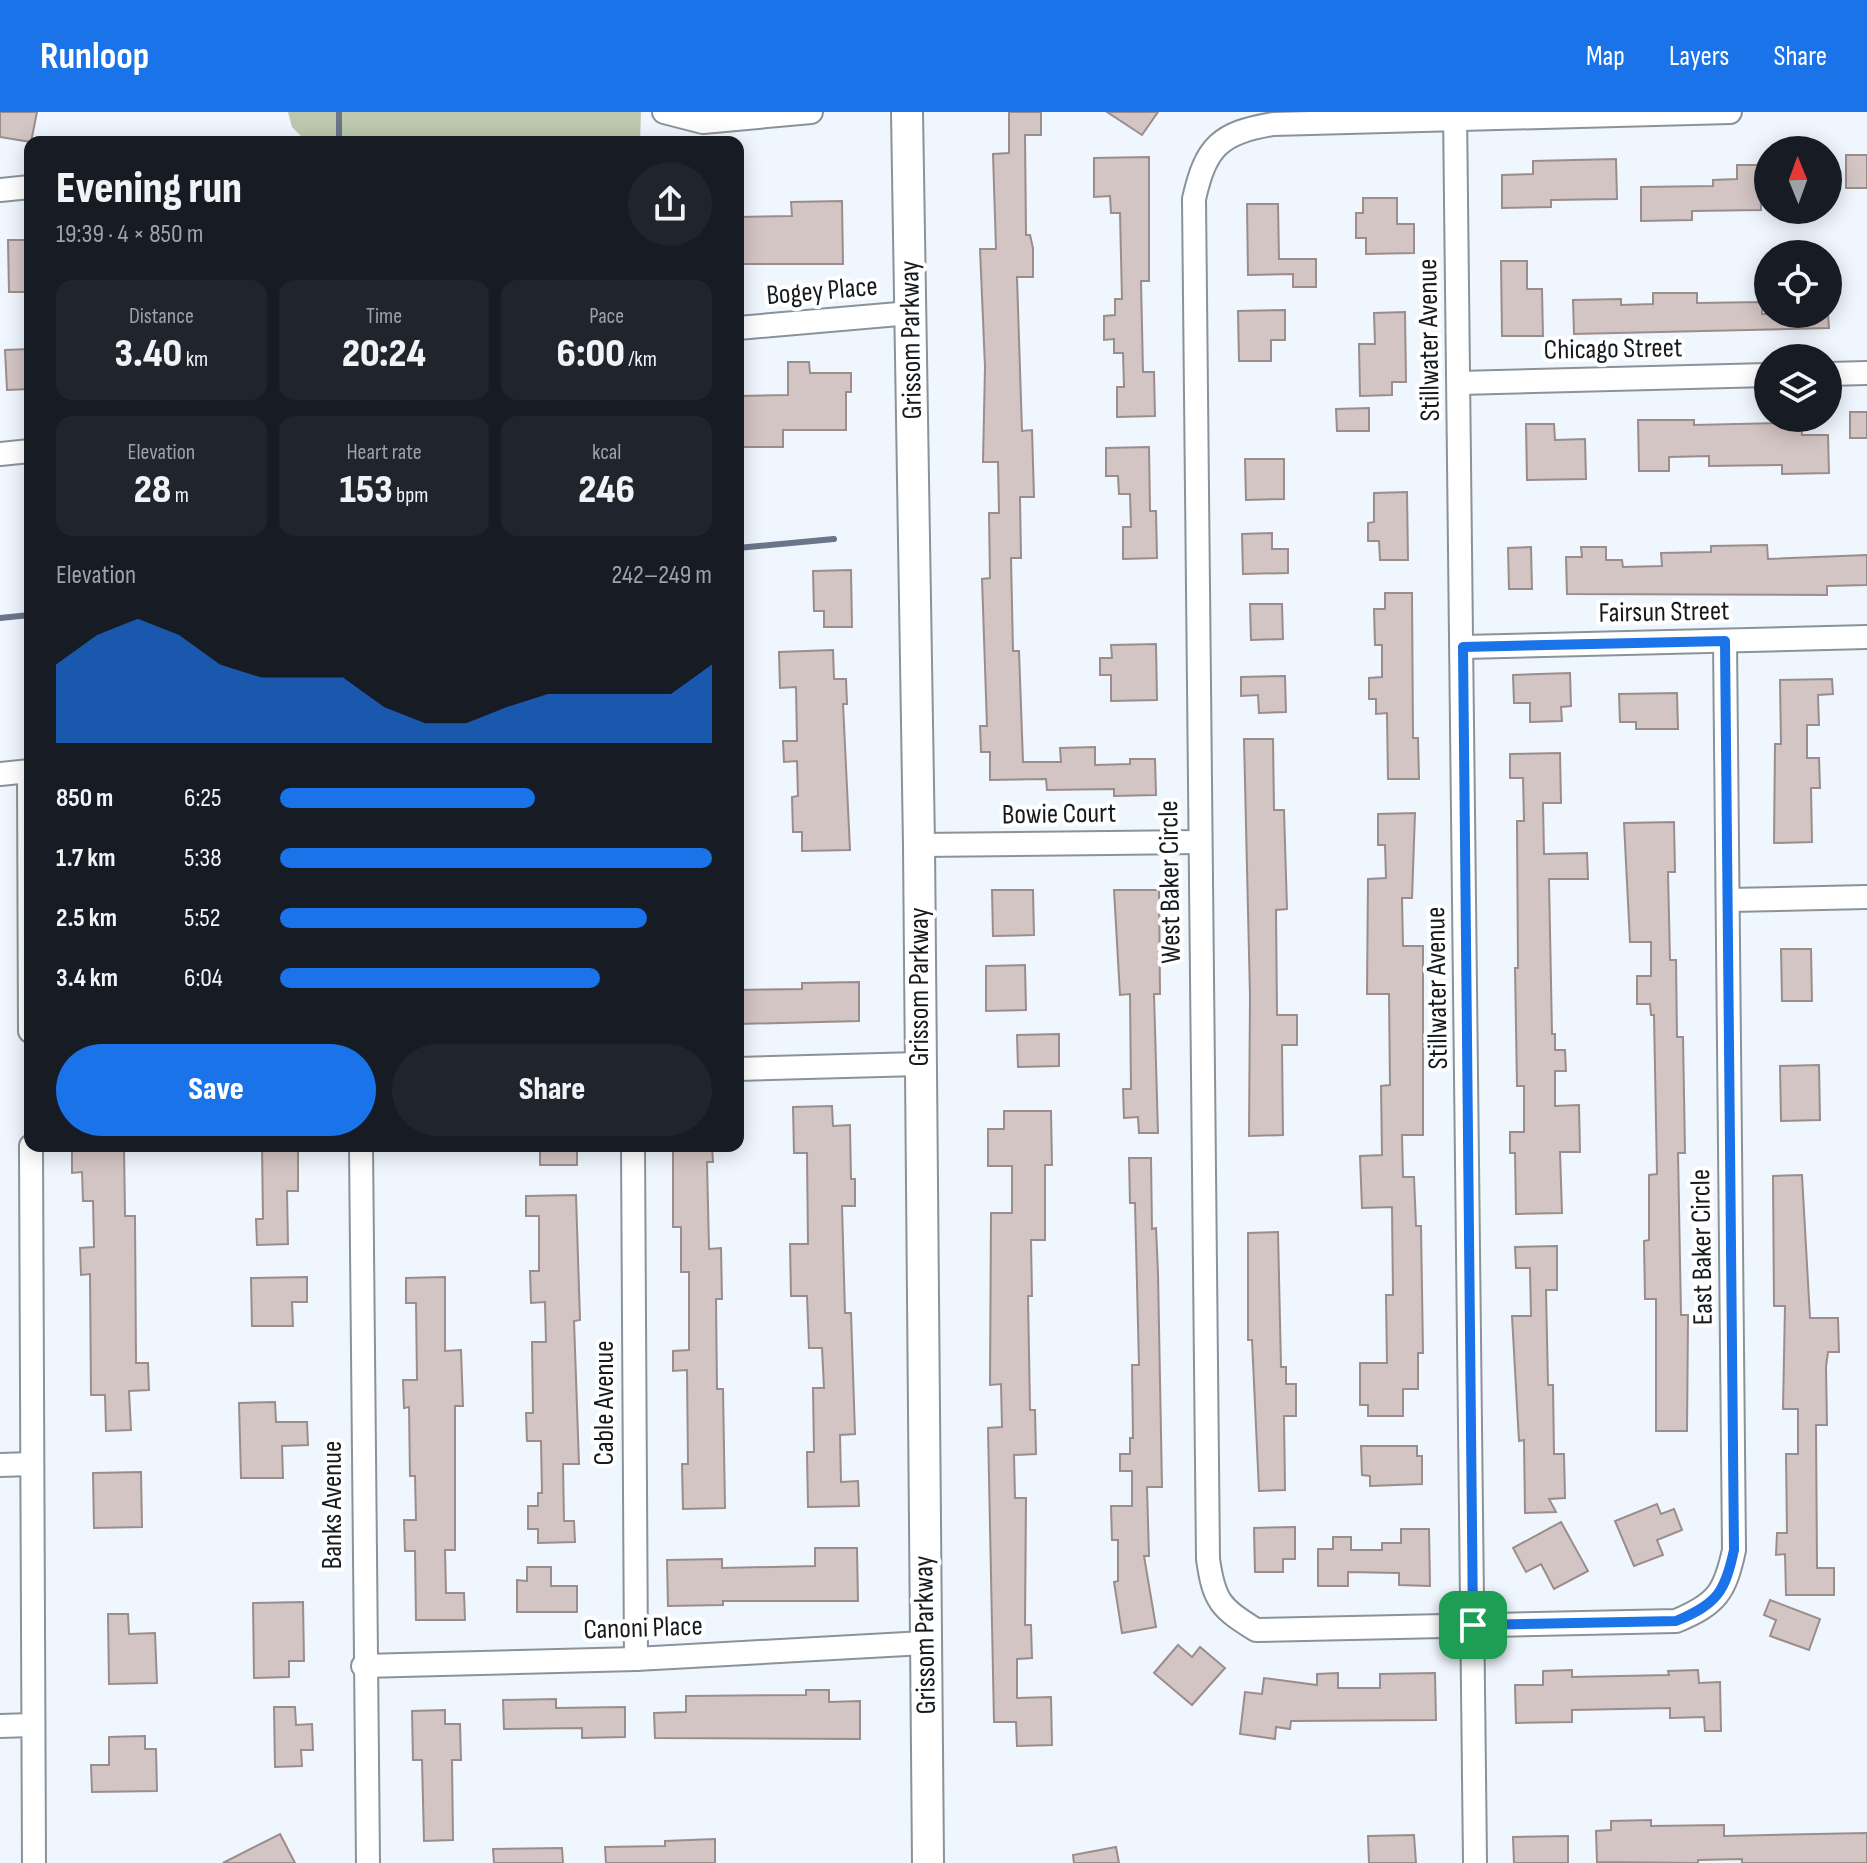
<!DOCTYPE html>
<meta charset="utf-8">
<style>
:root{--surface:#171b24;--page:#20242c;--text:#f1f3f6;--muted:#9ea1a6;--accent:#1a73e8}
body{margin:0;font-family:"Sofia Sans Condensed",sans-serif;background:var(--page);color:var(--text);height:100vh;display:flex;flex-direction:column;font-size:30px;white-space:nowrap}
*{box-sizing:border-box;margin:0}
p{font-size:26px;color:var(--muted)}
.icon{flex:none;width:44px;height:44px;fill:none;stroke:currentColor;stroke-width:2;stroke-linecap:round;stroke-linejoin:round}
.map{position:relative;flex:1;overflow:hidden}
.side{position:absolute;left:24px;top:24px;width:720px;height:1016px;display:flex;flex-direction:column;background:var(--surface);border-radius:16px;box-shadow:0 4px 20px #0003}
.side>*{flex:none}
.needle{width:52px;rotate:359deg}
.controls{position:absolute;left:1754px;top:24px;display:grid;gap:16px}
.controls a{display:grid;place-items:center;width:88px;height:88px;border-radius:50%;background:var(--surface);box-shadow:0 4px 20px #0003;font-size:40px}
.pin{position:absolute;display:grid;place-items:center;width:68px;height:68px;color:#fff;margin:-34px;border-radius:16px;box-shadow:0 4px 12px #0006}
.round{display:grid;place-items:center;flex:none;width:84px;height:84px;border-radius:42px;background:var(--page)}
.overview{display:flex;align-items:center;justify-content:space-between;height:136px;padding:0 32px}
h1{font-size:44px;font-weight:800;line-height:60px}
.figures{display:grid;grid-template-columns:repeat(3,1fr);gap:12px;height:136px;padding:8px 32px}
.figures div{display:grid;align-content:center;border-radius:16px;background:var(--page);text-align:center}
.figures b{font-size:40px;font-weight:800}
.figures small{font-size:22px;font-weight:400}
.figures p{font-size:22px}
.chart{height:224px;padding:16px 32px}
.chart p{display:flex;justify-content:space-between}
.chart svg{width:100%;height:144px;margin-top:8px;fill:var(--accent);opacity:.7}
.primary-button{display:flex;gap:16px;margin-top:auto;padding:16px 32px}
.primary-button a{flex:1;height:92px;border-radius:48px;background:var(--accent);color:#fff;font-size:32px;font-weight:800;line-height:92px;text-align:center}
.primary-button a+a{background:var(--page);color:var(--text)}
ul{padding:0 32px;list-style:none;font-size:26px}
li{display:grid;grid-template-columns:128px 96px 1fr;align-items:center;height:60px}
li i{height:20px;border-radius:10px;background:var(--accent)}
header{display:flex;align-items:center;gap:48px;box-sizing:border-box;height:112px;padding:0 40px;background:var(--accent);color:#fff}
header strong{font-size:38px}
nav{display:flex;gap:44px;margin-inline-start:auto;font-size:28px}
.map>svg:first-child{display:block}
.green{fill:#bcc9ae}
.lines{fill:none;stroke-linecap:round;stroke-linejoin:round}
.stream{stroke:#6a7689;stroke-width:6}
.building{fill:#d3c5c4;stroke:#9a8d8b;stroke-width:2}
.street-casing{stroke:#8a939a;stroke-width:26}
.secondary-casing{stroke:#8a939a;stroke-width:34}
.street{stroke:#fff;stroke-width:22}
.secondary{stroke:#fff;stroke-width:30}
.route-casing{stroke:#fff;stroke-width:16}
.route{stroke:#1a73e8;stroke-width:10}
.labels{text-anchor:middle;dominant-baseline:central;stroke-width:8;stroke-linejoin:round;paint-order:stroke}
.street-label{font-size:28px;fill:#171a1d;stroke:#fff}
</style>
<header>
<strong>Runloop</strong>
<nav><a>Map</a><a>Layers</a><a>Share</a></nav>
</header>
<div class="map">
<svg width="1867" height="1751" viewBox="0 0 1867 1751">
<rect width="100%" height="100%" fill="#eff6fd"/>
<path class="green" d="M288,0H641L640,30H307L292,15Z"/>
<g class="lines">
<g class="stream">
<path d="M339,30V0"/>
<path d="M738,436L834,427"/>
<path d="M0,506L30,503"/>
</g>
</g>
<g class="building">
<path d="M0,0H37L31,30L0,25Z"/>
<path d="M1009,0H1041V23H1025L1026,123H1030L1033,136V165H1017L1022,319L1032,318L1034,385H1020L1021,446H1011L1013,539H1019L1023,650H1061L1060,636L1095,635V653L1130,652V647H1155L1156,683L1114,684V677L1047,678L1046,667L990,668V640H981L980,614H987L982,467L990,466L989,401H999L998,350H983L985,255L980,137H996L993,42L1009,41Z"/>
<path d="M1107,0H1158L1142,23Z"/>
<rect x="1846" y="43" width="21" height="33"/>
<path d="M1149,45V169H1141L1143,260H1154L1155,304L1117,305V275H1124L1123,241H1114V227L1104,228V204L1115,203V187H1122L1120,101H1111L1110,84L1094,85V46Z"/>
<path d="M1616,47L1617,87L1551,88V95L1502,96V63L1533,62V49Z"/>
<path d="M1737,53H1760L1761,98L1692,99V108L1641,109V75L1713,74V68L1737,67Z"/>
<path d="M1363,86H1397V112H1414V141L1366,142V126H1356V101H1363Z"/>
<path d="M842,89L843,152H738V105L792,104L791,90Z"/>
<path d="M1247,92H1278L1279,147H1316V175H1293V162L1248,163Z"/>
<path d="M8,128H30V180H9Z"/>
<path d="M1501,149H1527V177H1542L1543,224H1502Z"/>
<path d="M1653,181H1697V191L1762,190V202H1828L1829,216L1574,222L1573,188L1621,187V193L1653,192Z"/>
<path d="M1285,198V228H1271V249H1239L1238,199Z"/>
<path d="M1405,200L1406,270H1392V283L1360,284L1359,232H1375L1374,201Z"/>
<path d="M30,237V277L7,278L5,238Z"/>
<path d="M788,250H809L810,261H851V280H846V318H783V335H738V284L788,283Z"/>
<path d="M1369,296V319H1337L1336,297Z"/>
<rect x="1850" y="300" width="17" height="26"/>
<path d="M1781,306H1801L1802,323H1828L1829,361L1782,362V353L1709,354V344L1669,345V359H1639L1638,308H1694V313L1781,311Z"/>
<path d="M1526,312H1554L1555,328L1585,327L1586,367L1527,368Z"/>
<path d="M1149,335L1150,399H1156L1157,446L1123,447V415H1131L1130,382H1119L1118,364H1106V336Z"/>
<path d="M1245,347H1284V387L1246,388Z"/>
<path d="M1407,380L1408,448H1380L1379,429H1368V411L1374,410V381Z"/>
<path d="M1272,421V437H1288V461L1243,462L1242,422Z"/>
<path d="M1767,433L1768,447L1867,443V473L1827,474V483L1567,482L1566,445H1582L1581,435H1606V448H1622L1623,455L1662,454L1661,441L1711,440V434Z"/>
<path d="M1531,435L1532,477H1509L1508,436Z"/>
<path d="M851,458L852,515H824V499H814L813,459Z"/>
<path d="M1385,481H1412L1413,626H1418L1419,667H1388L1387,601L1376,602V587H1369V566L1382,565V533H1375L1374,497H1385Z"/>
<path d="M1250,492H1282L1283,527L1251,528Z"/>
<path d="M1156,532L1157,588L1111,589V563H1100V546H1112L1111,533Z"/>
<path d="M833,538L834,567H846L847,592H843L850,738L802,739V720H793L792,685L798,684L797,649L784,650L783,629H797L796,575L780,576L779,540Z"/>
<path d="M1570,561L1571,594L1561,595L1562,609L1530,610V591H1514L1513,563Z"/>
<path d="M1285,564L1286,600L1259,601L1258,583L1241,584V565Z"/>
<path d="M1832,567L1833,582L1818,583L1819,613H1807V646H1819L1820,676H1811L1812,730L1774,731L1775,632H1781L1780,568Z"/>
<path d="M1677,581L1678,617H1636V610H1620L1619,582Z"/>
<path d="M1244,627H1273L1274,698H1284L1287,797L1276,798L1277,903H1297V933H1282L1283,1023L1249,1024L1250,884Z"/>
<path d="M1560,641L1561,691H1543L1544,742L1587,741L1588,767H1549L1552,922H1555V938H1565L1566,959H1555V994L1579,993L1580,1040H1560L1562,1101L1516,1102L1515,1041H1510V1020H1524V974H1517L1515,856H1518L1517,709H1524L1523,666H1510V642Z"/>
<path d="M1415,701L1412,786H1402L1403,834H1423V1023H1402L1403,1065H1414L1416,1114H1421L1423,1241H1418V1277H1403V1304H1368V1293H1360V1251H1387L1386,1183H1393L1392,1095L1362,1096L1360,1044L1382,1043L1381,974L1390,973L1389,882H1367L1368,767L1386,766L1385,733H1378V702Z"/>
<path d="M1674,710L1675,760H1668L1670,848H1676L1677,925H1683L1685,1041H1678L1681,1203H1688L1687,1319H1656V1187H1645L1644,1129L1649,1128V1063L1657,1062L1654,903H1651L1650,892H1637V864H1651V830H1630L1624,711Z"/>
<path d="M992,778H1033L1034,823L993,824Z"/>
<path d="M1114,778H1159L1160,882H1154L1158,1021H1139L1138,1005L1124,1006L1123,977H1131L1130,882L1120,883Z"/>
<path d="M1781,837H1811L1812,889H1782Z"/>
<path d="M1025,853L1026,898L986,899V854Z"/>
<path d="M859,870V909L738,912V878L802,877V871Z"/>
<path d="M1059,922V954L1018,955L1017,923Z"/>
<path d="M1819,953L1820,1008L1781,1009L1780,954Z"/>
<path d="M832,994L833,1014L850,1013L851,1067H855V1094H842L845,1201H851L855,1322L840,1323L841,1370L858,1369L859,1394L808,1395L807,1340H814L813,1276H824L822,1236H809L807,1184H791L790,1132H808L807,1041H794L793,995Z"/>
<path d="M1004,999H1051L1052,1053H1045V1128H1031L1032,1184H1028L1030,1298H1035L1036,1342L1014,1343L1015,1386H1026L1025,1513H1031L1032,1546L1017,1547V1586L1051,1585L1052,1633L1017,1634L1016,1610H994L988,1316L1002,1315L1001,1272L990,1273L991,1101H1012V1054H988V1017H1004Z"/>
<path d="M262,1034H298V1079H287L288,1132L257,1133L256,1107H263Z"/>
<rect x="540" y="1034" width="37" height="19"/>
<path d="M673,1034H712L713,1050H707L709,1137L721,1136L722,1187H716L717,1277H723L725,1396L683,1397L682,1352H688L687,1258L673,1259V1239L689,1238V1160H681V1115H673Z"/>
<path d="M124,1035L125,1104H135L136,1251H148L149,1278L129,1279L131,1318L106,1319L105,1283H91L90,1162L81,1163L80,1136L94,1135L93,1089H83L82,1060L72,1061V1036Z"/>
<path d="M1129,1046H1151L1152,1117L1156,1116L1158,1161L1162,1375H1147L1149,1444H1144L1156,1515L1122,1521L1114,1470L1118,1469V1428H1112L1111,1394H1132V1359H1120V1342H1130V1326H1133L1132,1253H1139L1135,1091H1130Z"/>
<path d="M1802,1063L1810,1206H1838L1839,1240H1828L1826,1255L1827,1313H1816L1817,1456H1834V1483H1786L1785,1442L1776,1443L1777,1421H1787L1786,1342H1798V1297H1783L1785,1194H1774L1773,1064Z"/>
<path d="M576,1083L580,1208L574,1209L579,1352H563L564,1409H574L575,1430L538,1431V1417H528V1394H538V1381H542L541,1329H527L526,1301H533L532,1230H546L545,1190L531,1191L530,1159H539V1104H526V1084Z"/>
<path d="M1278,1120L1281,1255H1286V1272H1296V1304H1284L1285,1378L1259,1379L1252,1228H1248V1121Z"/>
<path d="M1557,1134V1178H1546L1548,1273H1553L1554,1342H1564L1565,1386L1549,1387L1556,1400L1525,1401L1524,1328L1519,1329L1512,1204H1531L1530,1156H1516L1515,1135Z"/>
<path d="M307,1165V1190H292L293,1214H252L251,1166Z"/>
<path d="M445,1165V1239L461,1238L463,1294H455V1438H445L446,1481H464L465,1508H416L415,1439H405L404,1408H416L415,1364H410L409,1295L404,1296L403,1268H417L416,1191H406V1166Z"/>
<path d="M275,1290L276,1310H307L308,1333L282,1334L283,1366H241L239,1291Z"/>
<path d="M1361,1334H1417V1344H1422V1372L1370,1374V1364L1362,1363Z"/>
<path d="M141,1360L142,1415L94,1416L93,1361Z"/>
<path d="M1657,1392L1661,1402L1674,1397L1682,1418L1657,1428L1663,1443L1634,1454L1615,1409Z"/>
<path d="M1561,1410L1588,1459L1554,1477L1541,1452L1526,1460L1513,1436Z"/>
<path d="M1295,1415V1447H1283V1460H1255L1254,1416Z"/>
<path d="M1401,1417H1429L1430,1474L1399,1473V1461L1348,1460V1474H1318V1437H1333V1425H1351V1438H1382V1431H1401Z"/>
<path d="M815,1436H857L858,1489H723V1493L668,1494L667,1448L722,1447V1456L815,1454Z"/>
<path d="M527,1455H551V1474H577V1500H517V1468L527,1469Z"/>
<path d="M1770,1488L1820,1507L1809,1538L1770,1524L1776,1508L1764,1503Z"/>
<path d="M303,1490L304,1549H289V1565L254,1566L253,1491Z"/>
<path d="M108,1502H128L129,1522L155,1521L157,1571L109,1572Z"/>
<path d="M1178,1533L1192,1545L1200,1535L1225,1556L1192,1593L1154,1561Z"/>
<path d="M1572,1558V1565L1669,1563L1668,1559L1698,1558L1699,1571L1720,1570L1721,1619H1705L1704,1605L1670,1606V1596L1572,1598V1610L1516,1611L1515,1573H1543V1559Z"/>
<path d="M1338,1561V1576H1380V1562L1435,1561L1436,1608L1291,1609L1290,1617L1276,1615L1275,1627L1240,1622L1245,1580L1262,1582L1264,1566L1317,1573V1562Z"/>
<path d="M806,1578H829V1590L860,1589V1627L655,1626L654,1601L686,1600V1584L806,1583Z"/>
<path d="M556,1587V1596L625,1595V1625L582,1626V1616L504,1617L503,1588Z"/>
<path d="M274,1595H295L296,1613L312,1612L313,1638H301L302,1654L275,1655Z"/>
<path d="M445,1598V1612H460L461,1648H452L453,1728L424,1729L422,1648H413L412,1599Z"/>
<path d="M145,1624V1637H156L157,1679L92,1680L91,1653H109V1625Z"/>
<path d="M1651,1708V1714L1724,1713V1724L1867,1721V1751H1742V1747L1698,1748V1751L1597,1750L1596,1719L1611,1718V1709Z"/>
<path d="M280,1722L295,1751H223Z"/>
<path d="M1414,1723L1416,1751H1369L1368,1724Z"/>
<path d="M1568,1724V1751H1514L1513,1725Z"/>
<path d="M715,1727V1751H606L605,1735L665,1734V1729Z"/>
<path d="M1116,1735L1119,1751H1074L1073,1743Z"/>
<path d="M562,1736L563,1751H494L493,1737Z"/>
</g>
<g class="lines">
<defs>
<g id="street">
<path d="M664,0L703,10L811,0"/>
<path d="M1455,0L1475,1751"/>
<path d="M0,78L30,75"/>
<path d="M738,216L910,201"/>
<path d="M1828,262L1867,261"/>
<path d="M1460,271L1768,263"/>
<path d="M0,342L30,339"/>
<path d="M1725,529L1734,1438C1725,1480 1717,1492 1676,1509L1256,1518C1221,1496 1214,1490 1208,1447L1194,87C1206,34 1220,21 1273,12L1730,0"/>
<path d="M1463,535L1867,525"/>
<path d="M29,659L30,919"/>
<path d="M0,662L30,659"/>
<path d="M919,733L1199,730"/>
<path d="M1729,788L1867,785"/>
<path d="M738,957L918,952"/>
<path d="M31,1034L34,1751"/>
<path d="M361,1034L368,1751"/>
<path d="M633,1034L636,1547"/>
<path d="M0,1353L32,1352"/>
<path d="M363,1554L636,1547L924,1531"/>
<path d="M0,1614L32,1613"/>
</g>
<path id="secondary" d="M907,0L919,733L928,1751"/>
</defs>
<use href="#street" class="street-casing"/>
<use href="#secondary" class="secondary-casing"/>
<use href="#street" class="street"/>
<use href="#secondary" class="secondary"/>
</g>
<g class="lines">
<defs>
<path id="route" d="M1725,529L1734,1438C1725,1480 1717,1492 1676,1509L1473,1513L1463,535Z"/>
</defs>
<use href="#route" class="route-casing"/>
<use href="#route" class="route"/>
</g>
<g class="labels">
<g class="street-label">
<text transform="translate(822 179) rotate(-5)">Bogey Place</text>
<text transform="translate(911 228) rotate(-91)">Grissom Parkway</text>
<text transform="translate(1429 228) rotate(-91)">Stillwater Avenue</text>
<text transform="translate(1613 237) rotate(-1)">Chicago Street</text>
<text transform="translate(1664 500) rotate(-1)">Fairsun Street</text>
<text transform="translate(1059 702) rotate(-1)">Bowie Court</text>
<text transform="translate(1170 770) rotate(-91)">West Baker Circle</text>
<text transform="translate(919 875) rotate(-90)">Grissom Parkway</text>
<text transform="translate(1437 876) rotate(-91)">Stillwater Avenue</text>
<text transform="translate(1702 1135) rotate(-91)">East Baker Circle</text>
<text transform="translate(604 1291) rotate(-90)">Cable Avenue</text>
<text transform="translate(332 1393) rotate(-90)">Banks Avenue</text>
<text transform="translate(643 1516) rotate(-2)">Canoni Place</text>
<text transform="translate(925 1523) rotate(-91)">Grissom Parkway</text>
</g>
</g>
</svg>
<div class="controls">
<a><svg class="needle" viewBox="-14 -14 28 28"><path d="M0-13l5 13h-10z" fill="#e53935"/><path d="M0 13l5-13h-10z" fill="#9ea1a6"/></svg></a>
<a><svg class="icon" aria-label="locate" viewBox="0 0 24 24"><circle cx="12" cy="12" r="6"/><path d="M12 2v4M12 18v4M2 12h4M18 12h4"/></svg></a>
<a><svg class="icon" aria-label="layers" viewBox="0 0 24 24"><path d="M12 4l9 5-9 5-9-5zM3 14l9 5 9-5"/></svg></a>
</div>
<div class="pin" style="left:1473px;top:1513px;background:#1e9e55"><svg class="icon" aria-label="arrive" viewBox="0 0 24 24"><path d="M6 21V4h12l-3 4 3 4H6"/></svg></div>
<section class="side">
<div class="overview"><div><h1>Evening run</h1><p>19:39 · 4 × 850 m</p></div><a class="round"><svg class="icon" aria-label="share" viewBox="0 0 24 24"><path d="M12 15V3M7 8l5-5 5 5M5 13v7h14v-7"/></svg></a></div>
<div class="figures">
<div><p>Distance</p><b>3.40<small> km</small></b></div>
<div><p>Time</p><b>20:24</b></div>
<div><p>Pace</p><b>6:00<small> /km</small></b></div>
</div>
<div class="figures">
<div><p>Elevation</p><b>28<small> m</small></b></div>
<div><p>Heart rate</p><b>153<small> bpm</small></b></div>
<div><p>kcal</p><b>246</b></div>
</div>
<div class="chart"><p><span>Elevation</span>242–249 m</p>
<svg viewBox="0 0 160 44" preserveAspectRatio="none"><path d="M0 44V20L10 11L20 6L30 11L40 20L50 24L60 24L70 24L80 33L90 38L100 38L110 33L120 29L130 29L140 29L150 29L160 20V44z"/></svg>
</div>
<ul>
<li><b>850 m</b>6:25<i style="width:59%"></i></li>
<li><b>1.7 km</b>5:38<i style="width:100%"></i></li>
<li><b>2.5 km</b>5:52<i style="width:85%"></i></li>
<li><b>3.4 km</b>6:04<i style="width:74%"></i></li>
</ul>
<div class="primary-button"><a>Save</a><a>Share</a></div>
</section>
</div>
